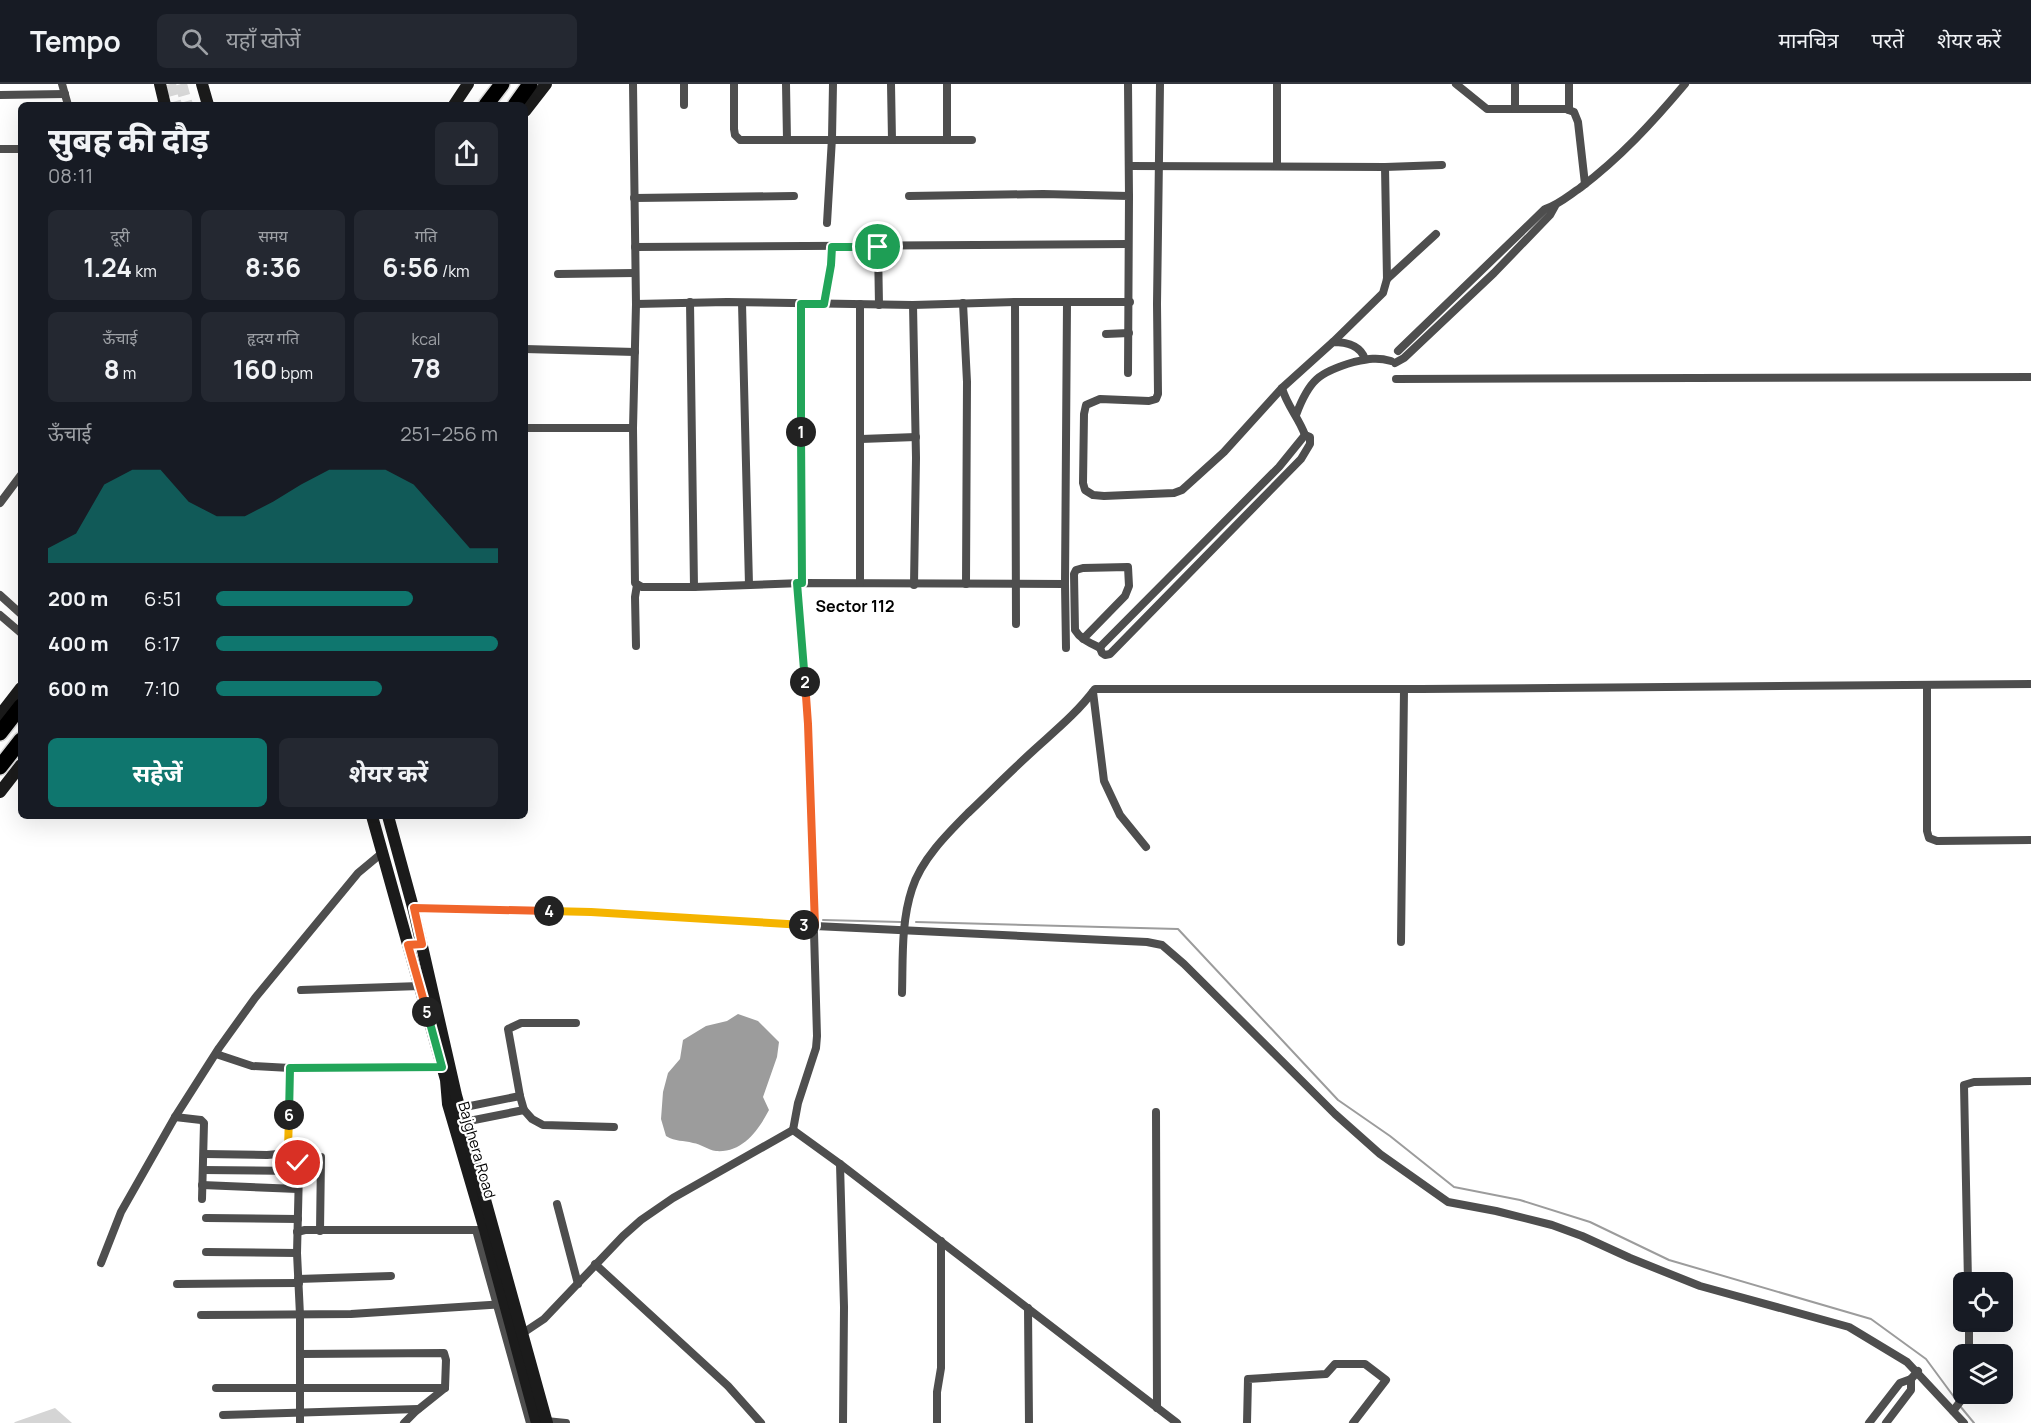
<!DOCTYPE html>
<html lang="hi">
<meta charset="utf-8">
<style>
:root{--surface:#171b24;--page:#242831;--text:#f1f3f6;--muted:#9ea1a6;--line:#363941;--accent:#0f766e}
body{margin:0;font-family:Manrope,"Noto Sans Devanagari",sans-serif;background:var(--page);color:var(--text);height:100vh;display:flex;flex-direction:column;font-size:22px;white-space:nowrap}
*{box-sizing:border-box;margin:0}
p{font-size:20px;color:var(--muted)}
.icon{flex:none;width:33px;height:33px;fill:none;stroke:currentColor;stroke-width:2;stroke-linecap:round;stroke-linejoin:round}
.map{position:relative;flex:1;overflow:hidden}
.panel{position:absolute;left:18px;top:18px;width:510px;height:717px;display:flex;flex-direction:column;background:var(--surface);border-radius:9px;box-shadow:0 6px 24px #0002}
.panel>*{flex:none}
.tools{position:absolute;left:1953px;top:1188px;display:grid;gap:12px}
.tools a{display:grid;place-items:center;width:60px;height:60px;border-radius:9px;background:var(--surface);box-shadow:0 6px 24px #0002;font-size:30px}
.pin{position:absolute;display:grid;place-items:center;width:51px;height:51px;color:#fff;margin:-26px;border:3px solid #fff;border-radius:50%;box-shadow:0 2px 6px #0007}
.km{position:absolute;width:30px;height:30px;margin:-15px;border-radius:50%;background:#222;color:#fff;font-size:16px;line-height:30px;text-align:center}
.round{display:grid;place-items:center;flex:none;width:63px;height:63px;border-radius:9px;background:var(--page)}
.summary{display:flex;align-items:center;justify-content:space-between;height:102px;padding:0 30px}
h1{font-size:33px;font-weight:700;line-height:45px}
.metrics{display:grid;grid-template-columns:repeat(3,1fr);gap:9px;height:102px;padding:6px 30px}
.metrics div{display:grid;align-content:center;border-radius:9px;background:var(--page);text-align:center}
.metrics b{font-size:26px;font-weight:700}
.metrics small{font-size:16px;font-weight:400}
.metrics p{font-size:16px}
.chart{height:168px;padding:12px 30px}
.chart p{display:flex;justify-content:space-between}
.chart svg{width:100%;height:108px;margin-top:6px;fill:var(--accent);opacity:.7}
.primary-button{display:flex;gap:12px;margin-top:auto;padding:12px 30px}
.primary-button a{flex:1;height:69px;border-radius:9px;background:var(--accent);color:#fff;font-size:24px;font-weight:700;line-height:69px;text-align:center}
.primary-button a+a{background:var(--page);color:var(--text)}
ul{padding:0 30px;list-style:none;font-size:20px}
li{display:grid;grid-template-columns:96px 72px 1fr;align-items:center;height:45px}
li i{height:15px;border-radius:8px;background:var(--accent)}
header{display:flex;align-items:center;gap:36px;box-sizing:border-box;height:84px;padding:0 30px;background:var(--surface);border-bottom:2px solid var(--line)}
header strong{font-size:28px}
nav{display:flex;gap:33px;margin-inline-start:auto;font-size:21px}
.search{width:420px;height:54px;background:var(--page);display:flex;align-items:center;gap:15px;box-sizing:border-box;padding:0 21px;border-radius:9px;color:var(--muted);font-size:22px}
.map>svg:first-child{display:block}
.green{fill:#d5d5d5}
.water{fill:#9c9c9c}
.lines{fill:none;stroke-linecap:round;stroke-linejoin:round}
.stream{stroke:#9c9c9c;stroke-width:2}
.secondary-tunnel{stroke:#d9d9d9;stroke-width:12;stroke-dasharray:12 6;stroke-linecap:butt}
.highway-casing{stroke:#dbdbdb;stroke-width:18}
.street{stroke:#4e4e4e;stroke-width:8}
.secondary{stroke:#1b1b1b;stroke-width:12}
.highway{stroke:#000;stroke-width:15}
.split-1-casing{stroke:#fff;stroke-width:12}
.split-2-casing{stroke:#fff;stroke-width:12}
.split-3-casing{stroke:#fff;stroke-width:12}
.split-4-casing{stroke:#fff;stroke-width:12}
.split-5-casing{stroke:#fff;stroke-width:12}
.split-6-casing{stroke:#fff;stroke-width:12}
.split-7-casing{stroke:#fff;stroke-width:12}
.split-1{stroke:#22a559;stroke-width:8}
.split-2{stroke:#22a559;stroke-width:8}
.split-3{stroke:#f0652b;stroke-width:8}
.split-4{stroke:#f5b400;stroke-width:8}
.split-5{stroke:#f0652b;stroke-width:8}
.split-6{stroke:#22a559;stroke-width:8}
.split-7{stroke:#f5b400;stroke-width:8}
.labels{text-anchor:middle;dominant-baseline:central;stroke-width:4.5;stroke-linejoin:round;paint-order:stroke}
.street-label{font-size:15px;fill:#000;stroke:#fff}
.neighbourhood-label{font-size:16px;font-weight:bold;fill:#000;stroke:#fff}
</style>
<header>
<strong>Tempo</strong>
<div class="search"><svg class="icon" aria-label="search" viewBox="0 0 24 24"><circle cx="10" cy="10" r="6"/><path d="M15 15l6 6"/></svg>यहाँ खोजें</div>
<nav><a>मानचित्र</a><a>परतें</a><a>शेयर करें</a></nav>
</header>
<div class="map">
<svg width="2031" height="1339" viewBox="0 0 2031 1339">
<rect width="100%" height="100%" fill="#fff"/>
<path class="green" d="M55,1324L72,1339H14L15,1338Z"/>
<path class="water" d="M738,930L758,937L779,958L777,973L763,1013L769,1026C758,1047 742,1069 716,1067C708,1066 701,1060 693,1059C683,1056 676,1058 666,1052L661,1035L663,1008L668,989L680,975L683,956L706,942L727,937Z"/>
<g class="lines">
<g class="stream">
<path d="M823,836L901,838"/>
<path d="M916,838L1178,845L1338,1016L1390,1052L1454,1103L1520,1116L1590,1138L1669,1176L1871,1235L1926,1275L1957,1317"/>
<path d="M1960,1322L1974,1339"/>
</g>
<g class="secondary-tunnel">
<path d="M170,0L176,21"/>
<path d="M181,0L187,21"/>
</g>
<defs>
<g id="highway">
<path d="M486,21L502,0"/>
<path d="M515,21L530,0"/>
<path d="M0,649L21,622"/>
<path d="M0,683L21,656"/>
</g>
</defs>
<use href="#highway" class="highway-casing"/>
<g class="street">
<path d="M62,0L68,21"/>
<path d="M633,0L636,220L633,344L635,499L642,503H694L802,499L1065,500"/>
<path d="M734,0V45L735,51L740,56H972"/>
<path d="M786,0L787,56"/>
<path d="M891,0L892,56"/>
<path d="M947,0V56"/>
<path d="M1128,0L1129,112"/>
<path d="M1160,0L1157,220L1158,310L1156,315L1149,317L1100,315L1086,321L1084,330L1083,399L1085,406L1093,411L1104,412L1174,409L1182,406L1224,368L1282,304L1333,258C1347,258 1360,261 1365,275"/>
<path d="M1456,0L1487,25H1566L1574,28L1578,38L1585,100"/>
<path d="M1515,0V25"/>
<path d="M0,11L65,10"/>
<path d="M684,21V0"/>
<path d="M1569,26V0"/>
<path d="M0,65H21"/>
<path d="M1129,82L1385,83L1387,195L1383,209L1333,258"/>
<path d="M1277,82V0"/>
<path d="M1385,83L1442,81"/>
<path d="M909,112L1043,110L1129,112L1128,289"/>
<path d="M634,114L794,112"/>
<path d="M827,139L832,54L833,0"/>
<path d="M635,163L1128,160"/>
<path d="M878,163L879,221"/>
<path d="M558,190L635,189"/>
<path d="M1387,195L1436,150"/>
<path d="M690,218L694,503"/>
<path d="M1015,218L1016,540"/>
<path d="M742,219L749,501"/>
<path d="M963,219L967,298L966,500"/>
<path d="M636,220L727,218L913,221L1015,218H1130"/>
<path d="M801,220L802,499"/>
<path d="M824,220L831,185L832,163"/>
<path d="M913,221L916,374L914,501"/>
<path d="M1106,250L1129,249"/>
<path d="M525,265L635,268"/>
<path d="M1398,267L1545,125C1558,121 1568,112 1580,104C1620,74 1653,38 1685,0"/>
<path d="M1395,279L1404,274L1494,189L1550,131L1555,122"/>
<path d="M1396,295L2031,293"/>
<path d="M1282,304C1287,322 1299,334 1305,351"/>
<path d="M1296,331C1309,296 1319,288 1354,278C1368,275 1377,273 1391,277"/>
<path d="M525,344H633"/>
<path d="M1305,351L1310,353V360L1301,375L1110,570L1105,571L1102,569L1100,564L1102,561L1279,383Z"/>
<path d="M861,355L916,353"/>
<path d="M0,419L21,391"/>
<path d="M860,499V220"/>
<path d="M0,511L21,530"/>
<path d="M0,531L21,549"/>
<path d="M1083,555L1125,512L1129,502L1128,483L1083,484L1076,486L1074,490L1075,546C1081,556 1091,559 1100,564"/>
<path d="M636,562L635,513L637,501"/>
<path d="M1066,564L1065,500L1067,219"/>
<path d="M1927,601V747L1929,754L1937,757L2031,756"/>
<path d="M1093,608L1104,697L1120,731L1146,763"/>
<path d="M414,824L591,828L815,842L1147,858L1162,861L1184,880L1335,1030L1380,1070L1448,1118L1496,1127L1552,1141L1582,1152L1630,1174L1700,1202L1849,1243L1907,1278L1964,1339"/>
<path d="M1401,858L1404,605"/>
<path d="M301,906L420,902"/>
<path d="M902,909C903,875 901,838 912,805C921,776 947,750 968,729C990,708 1012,686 1034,666C1056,646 1077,629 1095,605H1421L2031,600"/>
<path d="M576,939H521L508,945L520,1012L524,1026L532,1035L543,1041L614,1043"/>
<path d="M216,970L252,982L290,984L442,983"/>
<path d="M290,984L288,1062C290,1074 298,1072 299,1087L297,1169L300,1231V1339"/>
<path d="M460,1024L520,1012"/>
<path d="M1156,1028L1157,1324"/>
<path d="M175,1033L201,1036L204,1039L202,1115"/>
<path d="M464,1038L524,1026"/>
<path d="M793,1046L798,1019L816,964L817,952L808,640L797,499"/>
<path d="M793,1046L840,1080L1177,1339"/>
<path d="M204,1070L267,1071L289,1069"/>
<path d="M840,1080L844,1223L843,1339"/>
<path d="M203,1086L299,1087"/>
<path d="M202,1101L298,1105"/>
<path d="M557,1120L578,1200"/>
<path d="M206,1134L298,1135"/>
<path d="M476,1146L530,1339"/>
<path d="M320,1147L321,1073"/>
<path d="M297,1148L305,1146H481"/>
<path d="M206,1168L297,1169"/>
<path d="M101,1179L121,1128L175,1033L219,964L255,914L358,789L382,769"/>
<path d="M595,1180L728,1302L761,1339"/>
<path d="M298,1195L391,1192"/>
<path d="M1968,1198L1964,1001L1974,998L2031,997"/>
<path d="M177,1200L299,1199"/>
<path d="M1028,1224L1029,1339"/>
<path d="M201,1231L351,1230L505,1220"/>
<path d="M520,1251L544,1235L623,1152L641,1136L673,1114L793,1046"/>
<path d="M300,1270L444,1269L446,1276L445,1304L415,1328L404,1339"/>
<path d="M1969,1270V1238"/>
<path d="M216,1304H445"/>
<path d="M1953,1327L1966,1310"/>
<path d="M223,1331L418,1325"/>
<path d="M546,1337L566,1339"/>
<path d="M937,1339V1308L941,1284V1157"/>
<path d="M1247,1339L1248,1295L1326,1290L1335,1280H1365L1386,1296L1353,1339"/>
<path d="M1869,1339L1900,1299L1911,1295L1918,1287"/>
<path d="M1886,1339L1911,1306V1295"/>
</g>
<g class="secondary">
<path d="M160,0L165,21"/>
<path d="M202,0L208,21"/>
<path d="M454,21L468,0"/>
<path d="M525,27L546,0"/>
<path d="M0,631L21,604"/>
<path d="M0,708L21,681"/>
<path d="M372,732L446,996L448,1020L485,1146L537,1339"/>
<path d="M388,732L414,827L456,1011L547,1339"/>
</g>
<use href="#highway" class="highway"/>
</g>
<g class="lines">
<defs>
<path id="split-1" d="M801,348V220H824L831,181L832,163H878"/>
<path id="split-2" d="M801,348L802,499H797L805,598"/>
<path id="split-3" d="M804,841L815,842L808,640L805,598"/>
<path id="split-4" d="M549,827L591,828L804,841"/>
<path id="split-5" d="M427,928L408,861L422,860L414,824L549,827"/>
<path id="split-6" d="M289,1031L290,984L442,983L427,928"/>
<path id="split-7" d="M289,1031L288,1065L289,1069L296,1073L298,1079"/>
</defs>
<use href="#split-1" class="split-1-casing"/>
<use href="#split-2" class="split-2-casing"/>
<use href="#split-3" class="split-3-casing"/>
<use href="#split-4" class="split-4-casing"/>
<use href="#split-5" class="split-5-casing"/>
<use href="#split-6" class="split-6-casing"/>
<use href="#split-7" class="split-7-casing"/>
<use href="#split-1" class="split-1"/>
<use href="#split-2" class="split-2"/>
<use href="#split-3" class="split-3"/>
<use href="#split-4" class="split-4"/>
<use href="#split-5" class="split-5"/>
<use href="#split-6" class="split-6"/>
<use href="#split-7" class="split-7"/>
</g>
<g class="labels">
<g class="street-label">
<text transform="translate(477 1066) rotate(74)">Bajghera Road</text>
</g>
<g class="neighbourhood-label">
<text x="855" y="522">Sector 112</text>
</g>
</g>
</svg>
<div class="tools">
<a><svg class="icon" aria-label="locate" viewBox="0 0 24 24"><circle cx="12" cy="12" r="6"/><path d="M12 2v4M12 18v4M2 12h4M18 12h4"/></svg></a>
<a><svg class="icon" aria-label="layers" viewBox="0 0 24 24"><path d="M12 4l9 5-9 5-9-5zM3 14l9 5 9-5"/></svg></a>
</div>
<div class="pin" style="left:878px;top:163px;background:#1e9e55"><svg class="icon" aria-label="arrive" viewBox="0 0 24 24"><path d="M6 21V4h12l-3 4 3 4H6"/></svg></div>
<div class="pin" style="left:298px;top:1079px;background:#d93025"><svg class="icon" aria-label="check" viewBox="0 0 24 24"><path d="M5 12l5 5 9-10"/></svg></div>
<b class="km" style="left:801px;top:348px">1</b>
<b class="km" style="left:805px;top:598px">2</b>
<b class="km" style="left:804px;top:841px">3</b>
<b class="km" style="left:549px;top:827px">4</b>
<b class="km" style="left:427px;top:928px">5</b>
<b class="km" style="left:289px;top:1031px">6</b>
<section class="panel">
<div class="summary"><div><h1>सुबह की दौड़</h1><p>08:11</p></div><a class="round"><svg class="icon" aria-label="share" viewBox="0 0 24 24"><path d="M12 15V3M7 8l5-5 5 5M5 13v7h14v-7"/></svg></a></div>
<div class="metrics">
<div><p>दूरी</p><b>1.24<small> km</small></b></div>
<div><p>समय</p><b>8:36</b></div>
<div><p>गति</p><b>6:56<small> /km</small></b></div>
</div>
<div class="metrics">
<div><p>ऊँचाई</p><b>8<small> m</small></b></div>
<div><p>हृदय गति</p><b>160<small> bpm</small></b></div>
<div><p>kcal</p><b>78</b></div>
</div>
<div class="chart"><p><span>ऊँचाई</span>251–256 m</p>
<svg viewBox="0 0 160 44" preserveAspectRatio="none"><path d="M0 44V38L10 32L20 12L30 6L40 6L50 19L60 25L70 25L80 19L90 12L100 6L110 6L120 6L130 12L140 25L150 38L160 38V44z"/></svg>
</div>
<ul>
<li><b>200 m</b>6:51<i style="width:70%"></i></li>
<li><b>400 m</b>6:17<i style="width:100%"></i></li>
<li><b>600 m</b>7:10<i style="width:59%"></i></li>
</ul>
<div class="primary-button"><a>सहेजें</a><a>शेयर करें</a></div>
</section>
</div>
